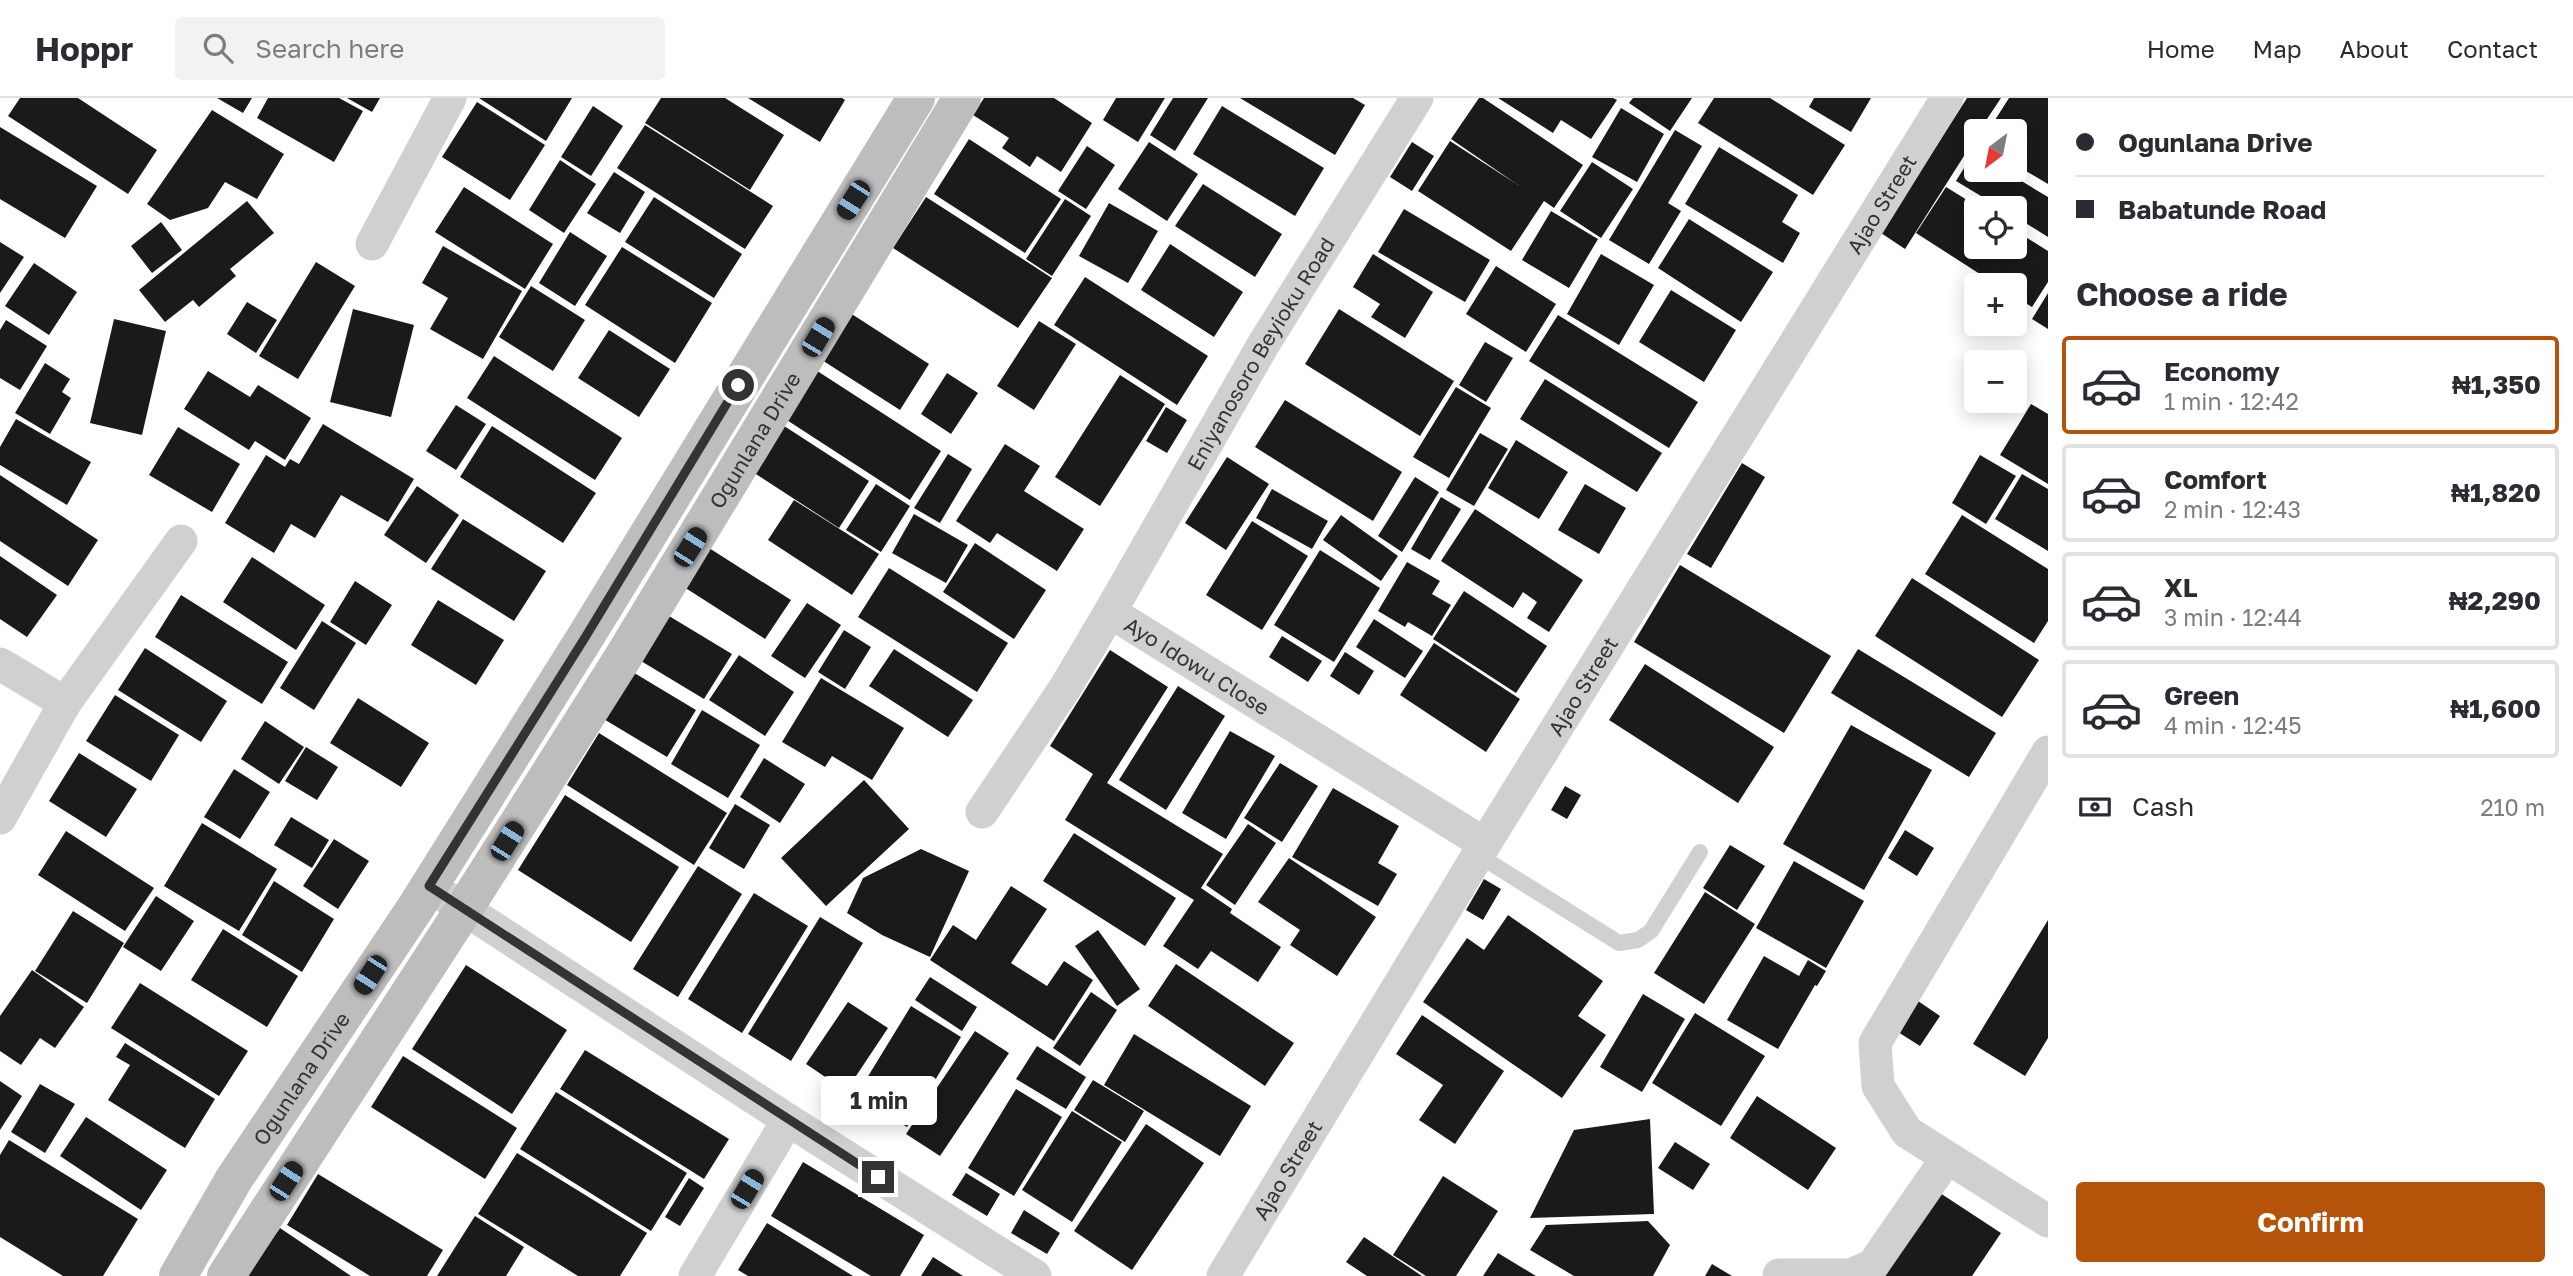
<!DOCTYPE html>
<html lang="en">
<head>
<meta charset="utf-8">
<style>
  body { margin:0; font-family:"Golos Text",sans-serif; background:#f2f2f3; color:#2b2b33; height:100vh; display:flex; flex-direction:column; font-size:26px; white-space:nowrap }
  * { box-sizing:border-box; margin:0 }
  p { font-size:23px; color:#7c7c81 }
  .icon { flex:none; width:38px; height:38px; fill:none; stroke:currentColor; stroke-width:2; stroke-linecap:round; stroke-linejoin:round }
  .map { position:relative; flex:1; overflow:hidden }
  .side { display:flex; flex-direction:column; background:#fff; width:525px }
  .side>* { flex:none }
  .hud { display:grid; align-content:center; height:154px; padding:0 28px; background:#fff }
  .needle { width:46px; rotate:212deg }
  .tools { position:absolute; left:1964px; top:21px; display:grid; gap:14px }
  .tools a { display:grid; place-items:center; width:63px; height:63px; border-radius:7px; background:#fff; box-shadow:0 4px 18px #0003; font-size:35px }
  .end { position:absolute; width:32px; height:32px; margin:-16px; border:9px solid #333; background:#fff; box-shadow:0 0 0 4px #fff }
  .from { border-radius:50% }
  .bubble { position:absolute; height:49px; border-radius:7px; background:#fff; box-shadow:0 4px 18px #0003; font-size:23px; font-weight:700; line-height:49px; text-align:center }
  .car { position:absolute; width:21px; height:42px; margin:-21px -10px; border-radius:9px; box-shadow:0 0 5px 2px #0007; background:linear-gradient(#222 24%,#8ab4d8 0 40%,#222 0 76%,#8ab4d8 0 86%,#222 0) }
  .hud b { display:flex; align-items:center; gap:24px; height:66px; font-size:26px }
  .hud b+b { border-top:2px solid #e1e1e2 }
  .hud i { width:18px; height:18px; background:#2b2b33 }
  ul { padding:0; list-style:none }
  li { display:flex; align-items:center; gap:21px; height:98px; margin:0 14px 10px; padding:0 14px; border:4px solid #e1e1e2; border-radius:7px }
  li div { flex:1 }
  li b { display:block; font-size:26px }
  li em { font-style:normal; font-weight:700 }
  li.active { border-color:#b45309 }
  li>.icon { width:63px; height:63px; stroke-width:1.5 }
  h2 { padding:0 28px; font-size:32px; line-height:84px }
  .pay { display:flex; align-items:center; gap:18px; height:77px; padding:0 28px; font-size:26px }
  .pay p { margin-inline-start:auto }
  .action { display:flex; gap:14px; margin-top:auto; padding:14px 28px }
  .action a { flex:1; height:80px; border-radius:7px; background:#b45309; color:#fff; font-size:28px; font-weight:700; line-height:80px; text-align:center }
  header { display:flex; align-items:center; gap:42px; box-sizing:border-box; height:98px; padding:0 35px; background:#fff; border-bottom:2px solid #e1e1e2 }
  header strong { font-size:33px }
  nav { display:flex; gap:38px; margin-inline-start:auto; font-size:24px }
  .search { width:490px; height:63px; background:#f2f2f3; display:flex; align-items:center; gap:18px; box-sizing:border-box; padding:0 24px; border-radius:7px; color:#7c7c81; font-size:26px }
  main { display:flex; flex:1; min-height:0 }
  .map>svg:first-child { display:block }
  .building { fill:#1a1a1a }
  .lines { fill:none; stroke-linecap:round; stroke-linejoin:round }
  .service { stroke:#d0d0d0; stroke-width:16 }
  .minor { stroke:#d0d0d0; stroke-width:33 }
  .secondary { stroke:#bdbdbd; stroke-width:38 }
  .route { stroke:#333; stroke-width:9 }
  .labels { text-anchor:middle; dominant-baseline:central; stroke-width:7; stroke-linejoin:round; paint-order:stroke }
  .street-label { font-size:21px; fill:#333; stroke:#fff }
</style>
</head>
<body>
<header>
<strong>Hoppr</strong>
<div class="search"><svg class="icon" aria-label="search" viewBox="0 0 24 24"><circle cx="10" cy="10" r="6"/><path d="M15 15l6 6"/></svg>Search here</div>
<nav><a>Home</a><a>Map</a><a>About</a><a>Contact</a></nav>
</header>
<main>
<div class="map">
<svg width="2048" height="1178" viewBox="0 0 2048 1178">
  <rect width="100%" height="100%" fill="#fff"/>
  <path class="building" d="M20,0H78L157,52L128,96L8,18Z
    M217,0H252L243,15Z
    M268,0H339L363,13L334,64L257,20Z
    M347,0H380L372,14Z
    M479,0H572L546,43Z
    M661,0H725L784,37L750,92L645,25Z
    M748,0H842L845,2L820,44Z
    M984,0H1054L1092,25L1061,74L1037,58L1030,69L1002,50L1009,40L973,17Z
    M1116,0H1165L1138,44L1103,22Z
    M1173,0H1208L1175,53L1150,37Z
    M1240,0H1353L1365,7L1335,57Z
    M1479,0H1483L1583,67L1554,110L1544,103L1511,153L1418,93L1450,43L1518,87L1451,41Z
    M1498,0H1613L1617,2L1591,41L1561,22L1553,35Z
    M1633,0H1692L1670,33L1629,5Z
    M1714,0H1770L1845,47L1813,97L1698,25Z
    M1814,0H1871L1851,34L1809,9Z
    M1967,0H2001L1979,33H1976V39L1905,151L1881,135Z
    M2009,0H2048V86L2014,66V33H1988Z
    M477,4L545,47L510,102L442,59Z
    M593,8L623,28L591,78L561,59Z
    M1222,8L1324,70L1295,118L1193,56Z
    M1621,10L1664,36L1637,84L1592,59Z
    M212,12L284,56L257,101L225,84L208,110L170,122L147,106Z
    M645,27L773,108L745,151L617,70Z
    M0,29L97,88L65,140L0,101Z
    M1675,32L1702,48L1668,105L1681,113L1649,166L1609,142Z
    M969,41L1061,101L1025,155L934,96Z
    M1149,44L1198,76L1167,123L1118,91Z
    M1412,44L1434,58L1412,93L1390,79Z
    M1087,48L1115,67L1086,111L1058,93Z
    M1719,49L1798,97L1782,124L1800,135L1783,165L1685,106Z
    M1974,54L1976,72H2003L2048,99V139L2014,118V110H2001L1956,83Z
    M560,62L596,86L564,135L529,112Z
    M1592,64L1633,91L1601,140L1560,113Z
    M614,74L645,94L620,135L587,115Z
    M1203,86L1282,136L1255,179L1175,128Z
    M464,89L553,146L525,191L435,134Z
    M1946,89L1980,110H1976V149H2014V132L2048,153V184L2032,209L2014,198V187H1997L1916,135Z
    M654,99L742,156L714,200L625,144Z
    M926,99L1052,180L1018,230L893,150Z
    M1065,101L1091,118L1052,178L1026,161Z
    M247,103L274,135L230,171L236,178L199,209L193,202L165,224L139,192Z
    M1109,105L1158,133L1128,185L1079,158Z
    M1404,111L1490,162L1465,204L1378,154Z
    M1551,113L1598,141L1569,190L1522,162Z
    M1689,121L1773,174L1741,224L1658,170Z
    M161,124L182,152L152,175L131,148Z
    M570,134L607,158L575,208L539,185Z
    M0,144L24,159L0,195Z
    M1170,146L1243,194L1214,239L1141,192Z
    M443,148L522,193L483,261L430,231L448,200L422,185Z
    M622,149L712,205L675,265L585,207Z
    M1373,156L1433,194L1405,240L1371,219L1380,206L1353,189Z
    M1601,156L1654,187L1619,247L1567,216Z
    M316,164L355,188L298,281L259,258Z
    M34,165L77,194L49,237L5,208Z
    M1496,168L1556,206L1526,254L1466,216Z
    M1085,179L1208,258L1177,307L1054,227Z
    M531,188L585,222L553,273L499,239Z
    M1671,192L1736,232L1704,284L1639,244Z
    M2048,195V231L2032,221Z
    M247,204L277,222L256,255L227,236Z
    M353,211L414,227L391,319L330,304Z
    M844,211L929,266L900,312L814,257Z
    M1339,211L1454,283L1420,338L1305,266Z
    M1558,217L1698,304L1669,350L1529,263Z
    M114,221L166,233L142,337L90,325Z
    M6,222L47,248L20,292L0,280V232Z
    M1039,223L1076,246L1034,312L997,288Z
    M609,232L670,271L639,319L578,280Z
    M1485,244L1513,260L1486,304L1459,287Z
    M494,258L622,340L595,382L467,300Z
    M45,265L70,281L62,294L71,300L50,336L15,315Z
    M808,267L941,353L910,402L776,315Z
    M208,273L250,299L258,287L311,320L285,362L255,343L249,352L184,311Z
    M947,275L978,295L951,336L921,316Z
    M1120,277L1165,306L1100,408L1055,379Z
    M1545,281L1662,355L1637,394L1520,321Z
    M1456,289L1491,310L1449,380L1413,359Z
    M1285,302L1402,374L1373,423L1255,349Z
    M2031,306L2048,316V386L2000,357Z
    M456,307L486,326L456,372L426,353Z
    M1166,309L1187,322L1167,355L1146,343Z
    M16,321L91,364L67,407L0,367V349Z
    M778,324L869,383L839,430L748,371Z
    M323,326L414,381L388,424L341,397L315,440L291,426L274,455L225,425L266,357L285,369L290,361L299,366Z
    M492,328L596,395L563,445L460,379Z
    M178,329L240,366L212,414L149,377Z
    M1480,335L1508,351L1474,408L1446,392Z
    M1516,342L1568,374L1539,421L1488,390Z
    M1005,346L1040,368L1024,393L1084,431L1057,473L997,435L990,445L956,423Z
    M948,356L972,371L940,425L914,410Z
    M1980,357L2016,378L1986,426L1952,405Z
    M1227,359L1269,386L1226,452L1185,425Z
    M1742,365L1765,379L1711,470L1687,456Z
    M2022,376L2048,391V453L1995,421Z
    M0,377L98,442L68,488L0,443Z
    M1415,379L1439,394L1402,454L1378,438Z
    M876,386L910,408L881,454L846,432Z
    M1585,386L1626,410L1599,456L1558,432Z
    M417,388L459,417L426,465L384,437Z
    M1272,391L1328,423L1312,451L1256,420Z
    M1441,399L1461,411L1430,462L1411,451Z
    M794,402L879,456L852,497L768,442Z
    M1475,411L1583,482L1549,534L1527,520L1537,504L1523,494L1513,510L1441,463Z
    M914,416L968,447L946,485L892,455Z
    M1341,417L1398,458L1381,483L1323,442Z
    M1962,417L2048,471V523L2034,545L1925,476Z
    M463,421L546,473L514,523L431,471Z
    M1252,423L1308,458L1262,532L1206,497Z
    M975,445L1046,492L1014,541L943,494Z
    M709,450L791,502L765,541L684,489Z
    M1320,452L1380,490L1334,564L1274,527Z
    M0,458L57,497L27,539L0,521Z
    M252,459L325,507L296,552L223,504Z
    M1407,464L1440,483L1432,496L1451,507L1432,538L1408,524L1405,529L1378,513Z
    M1680,467L1831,558L1784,635L1634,544Z
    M889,470L1008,545L977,594L858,519Z
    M1912,480L2039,562L2002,619L1875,538Z
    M355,483L392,507L366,547L330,524Z
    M1464,493L1547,548L1516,595L1433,541Z
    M181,497L288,564L262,606L155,539Z
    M438,502L504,542L476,587L411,547Z
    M807,505L841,527L805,580L771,558Z
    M664,515L732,556L704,601L636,560Z
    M1374,521L1423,553L1405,580L1356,549Z
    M322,523L356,545L314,612L280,590Z
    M844,532L871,549L845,591L818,574Z
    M1282,538L1322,563L1308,584L1269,559Z
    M1434,545L1520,601L1486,654L1400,597Z
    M145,550L227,603L201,644L118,592Z
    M894,551L973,602L948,639L869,588Z
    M1858,551L1996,635L1969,679L1831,595Z
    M1110,552L1168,589L1107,685L1223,756L1201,790L1232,811L1230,815L1281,849L1258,884L1211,853L1198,871L1163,848L1194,802L1065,722L1093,676L1050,648Z
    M1345,554L1374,573L1359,597L1330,578Z
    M739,557L794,594L765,638L709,602Z
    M1645,566L1774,649L1738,705L1609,622Z
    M631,573L696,612L667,659L602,620Z
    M821,580L904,630L872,682L832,658L825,669L782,644Z
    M1178,588L1225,618L1166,712L1119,682Z
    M115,597L179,637L151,683L86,643Z
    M358,600L429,645L401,689L330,645Z
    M702,612L760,647L728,700L671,666Z
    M265,623L304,649L279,686L241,661Z
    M1851,627L1932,672L1864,792L1783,746Z
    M1230,633L1275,658L1226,741L1182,715Z
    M599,635L727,715L694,767L567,687Z
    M306,649L338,669L317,702L285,683Z
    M79,655L137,691L106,739L49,703Z
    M764,660L805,686L780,725L740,699Z
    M1280,665L1318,688L1282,744L1244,720Z
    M234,671L270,694L240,741L204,719Z
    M864,682L909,731L826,808L781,760Z
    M1565,688L1581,697L1567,721L1551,712Z
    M1333,690L1399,728L1378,765L1397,776L1378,808L1292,759Z
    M565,697L679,769L631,844L518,772Z
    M735,706L770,727L744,771L709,750Z
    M291,719L329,742L312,770L274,747Z
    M202,725L277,771L239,833L164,788Z
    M1248,726L1276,745L1235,807L1206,787Z
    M1905,732L1934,750L1917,778L1888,760Z
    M66,733L154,790L125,833L38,777Z
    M1074,735L1176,800L1145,848L1043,783Z
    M334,741L369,763L338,811L303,788Z
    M1730,747L1765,768L1737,812L1703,790Z
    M921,751L969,773L930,859L882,837L847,815L863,780Z
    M1289,760L1376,819L1337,878L1290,847L1300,832L1258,804Z
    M1794,763L1864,803L1826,870L1756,830Z
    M698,768L742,796L678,899L633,871Z
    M1484,781L1501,791L1483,822L1466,812Z
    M274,783L334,821L302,874L242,837Z
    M1011,788L1047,811L1011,865L1047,888L1064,863L1093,882L1054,943L930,862L953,827L976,842Z
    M1705,794L1755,826L1704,906L1654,875Z
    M754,795L808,828L742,935L688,901Z
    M156,798L194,823L161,873L123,849Z
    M73,813L124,845L87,905L35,873Z
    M1508,817L1603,883L1578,918L1606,937L1562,1000L1423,904L1467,840L1484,852Z
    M820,819L863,845L791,963L748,936Z
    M2048,822V940L2025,978L1973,946Z
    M223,831L298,878L267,929L191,882Z
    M1098,832L1140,891L1117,908L1075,848Z
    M1764,858L1799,878L1808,862L1826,873L1817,888L1815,887L1778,951L1727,922Z
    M1176,866L1294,945L1265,988L1148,908Z
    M466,867L567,932L512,1016L412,951Z
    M32,872L84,909L55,950L40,940L21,967L0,953V918Z
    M930,879L977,909L962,933L915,902Z
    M140,885L248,953L219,998L111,930Z
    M1091,894L1117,912L1080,968L1053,950Z
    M1643,896L1685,921L1642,994L1600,969Z
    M1918,903L1940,918L1920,948L1898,934Z
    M848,904L888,930L846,993L806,966Z
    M911,908L961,939L907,1029L856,998Z
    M1695,915L1765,958L1721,1028L1652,985Z
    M1422,917L1504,973L1455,1046L1419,1022L1443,987L1396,956Z
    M975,933L1009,955L940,1058L906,1036Z
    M1134,936L1251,1008L1220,1058L1104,987Z
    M125,945L215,1001L185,1050L108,1002L130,967L116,959Z
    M1037,948L1086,979L1066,1011L1016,981Z
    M585,952L729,1041L704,1081L560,991Z
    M403,958L517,1030L485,1081L371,1009Z
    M1093,982L1144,1013L1125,1044L1074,1012Z
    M0,983L22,998L0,1032Z
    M40,986L75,1006L45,1055L11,1034Z
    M1016,991L1062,1019L1014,1098L968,1070Z
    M556,994L687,1075L651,1133L520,1051Z
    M1757,998L1836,1050L1808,1092L1730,1040Z
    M1072,1013L1122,1044L1072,1124L1022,1092Z
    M86,1019L167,1072L141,1112L60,1058Z
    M1650,1021L1654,1116L1530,1120L1574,1032Z
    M1146,1026L1204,1065L1132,1172L1074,1133Z
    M9,1042L138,1121L103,1178H63L0,1139V1057Z
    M1675,1044L1710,1066L1693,1092L1658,1070Z
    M517,1055L647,1135L620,1178H578L478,1116Z
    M803,1064L924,1137L900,1178H871L771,1118Z
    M966,1075L1000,1096L987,1118L952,1097Z
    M318,1076L443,1152L427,1178H370L287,1127Z
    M1443,1078L1498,1113L1456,1178H1426L1393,1157Z
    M689,1080L704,1090L680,1128L665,1119Z
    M1940,1095L2001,1135L1972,1178H1885Z
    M1024,1112L1060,1135L1047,1156L1011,1135Z
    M475,1118L524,1149L506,1178H437Z
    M1648,1123L1670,1147L1653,1178H1574L1530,1152L1546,1127Z
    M767,1125L853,1178H748L738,1172Z
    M280,1130L351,1178H247Z
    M1364,1139L1422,1178H1367L1346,1164Z
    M1498,1155L1536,1178H1483Z
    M933,1159L963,1178H921Z
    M1712,1166L1732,1178H1705Z"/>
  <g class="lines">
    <path class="service" d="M1478,757L1619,845L1638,842L1651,833L1700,754"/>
    <g class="minor">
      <path d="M372,146L450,0"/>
      <path id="s1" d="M1110,514L1263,247L1417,0"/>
      <path d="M0,566L65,605"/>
      <path d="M2048,654L1875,945L1878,988L1907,1034L2048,1123"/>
      <path id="s2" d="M982,714L1065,590L1110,514L1485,746"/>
      <path d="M0,720L65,605L181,443"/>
      <path d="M429,788L788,1022L1035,1178"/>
      <path d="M1779,1177H1851L1873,1167L1947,1060"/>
      <path d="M695,1178L788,1022"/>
      <path id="s3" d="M1223,1178L1478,757L1947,0"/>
    </g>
    <g class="secondary">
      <path id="s4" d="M178,1178L234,1081L416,809L586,538L916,0"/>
      <path id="s5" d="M226,1178L464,811L622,561L962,0"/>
    </g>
  </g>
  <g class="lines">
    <path class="route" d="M738,287L586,538L429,788L878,1079"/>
  </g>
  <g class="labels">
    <g class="street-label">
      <text stroke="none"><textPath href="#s3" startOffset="1258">Ajao Street</textPath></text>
      <text stroke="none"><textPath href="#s1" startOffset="299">Eniyanosoro Beyioku Road</textPath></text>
      <text stroke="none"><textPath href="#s5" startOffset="989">Ogunlana Drive</textPath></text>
      <text stroke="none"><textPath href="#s2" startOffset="340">Ayo Idowu Close</textPath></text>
      <text stroke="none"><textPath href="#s3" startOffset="691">Ajao Street</textPath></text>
      <text stroke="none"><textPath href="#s4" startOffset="233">Ogunlana Drive</textPath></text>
      <text stroke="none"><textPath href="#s3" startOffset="124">Ajao Street</textPath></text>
    </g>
  </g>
</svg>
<div class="tools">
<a><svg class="needle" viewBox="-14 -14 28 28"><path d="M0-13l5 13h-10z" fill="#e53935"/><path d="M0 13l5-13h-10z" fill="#7c7c81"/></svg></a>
<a><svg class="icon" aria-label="locate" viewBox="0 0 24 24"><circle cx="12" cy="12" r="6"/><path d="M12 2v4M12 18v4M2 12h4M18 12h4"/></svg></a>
<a>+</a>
<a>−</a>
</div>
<i class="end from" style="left:738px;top:287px"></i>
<i class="end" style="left:878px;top:1079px"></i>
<div class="bubble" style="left:821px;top:978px;width:116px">1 min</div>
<i class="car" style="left:853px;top:102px;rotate:212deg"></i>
<i class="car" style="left:818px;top:239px;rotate:31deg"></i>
<i class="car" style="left:690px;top:449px;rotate:32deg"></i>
<i class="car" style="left:507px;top:743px;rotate:32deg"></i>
<i class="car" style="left:370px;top:877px;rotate:213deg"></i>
<i class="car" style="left:286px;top:1083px;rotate:33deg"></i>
<i class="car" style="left:747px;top:1091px;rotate:31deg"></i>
</div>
<section class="side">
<div class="hud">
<b><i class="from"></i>Ogunlana Drive</b>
<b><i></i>Babatunde Road</b>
</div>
<h2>Choose a ride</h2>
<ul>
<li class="active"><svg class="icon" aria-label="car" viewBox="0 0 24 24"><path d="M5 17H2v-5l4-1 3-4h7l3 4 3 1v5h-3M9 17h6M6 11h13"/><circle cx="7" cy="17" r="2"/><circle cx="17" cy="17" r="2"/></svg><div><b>Economy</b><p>1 min · 12:42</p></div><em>₦1,350</em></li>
<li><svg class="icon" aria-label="car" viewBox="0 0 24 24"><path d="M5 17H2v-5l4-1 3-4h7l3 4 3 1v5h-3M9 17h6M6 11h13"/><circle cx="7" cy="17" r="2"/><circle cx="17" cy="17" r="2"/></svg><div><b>Comfort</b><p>2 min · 12:43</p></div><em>₦1,820</em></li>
<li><svg class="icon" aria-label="car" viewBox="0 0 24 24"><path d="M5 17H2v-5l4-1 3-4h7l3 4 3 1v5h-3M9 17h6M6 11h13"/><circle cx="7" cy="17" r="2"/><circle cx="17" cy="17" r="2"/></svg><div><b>XL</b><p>3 min · 12:44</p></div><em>₦2,290</em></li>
<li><svg class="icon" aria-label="car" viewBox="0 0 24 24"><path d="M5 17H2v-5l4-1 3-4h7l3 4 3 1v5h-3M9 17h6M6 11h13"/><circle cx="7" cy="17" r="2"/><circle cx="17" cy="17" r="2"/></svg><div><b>Green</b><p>4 min · 12:45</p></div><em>₦1,600</em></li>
</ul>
<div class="pay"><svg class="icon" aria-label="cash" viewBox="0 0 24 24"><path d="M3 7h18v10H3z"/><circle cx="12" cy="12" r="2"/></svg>Cash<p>210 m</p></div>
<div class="action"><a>Confirm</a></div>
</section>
</main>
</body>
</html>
